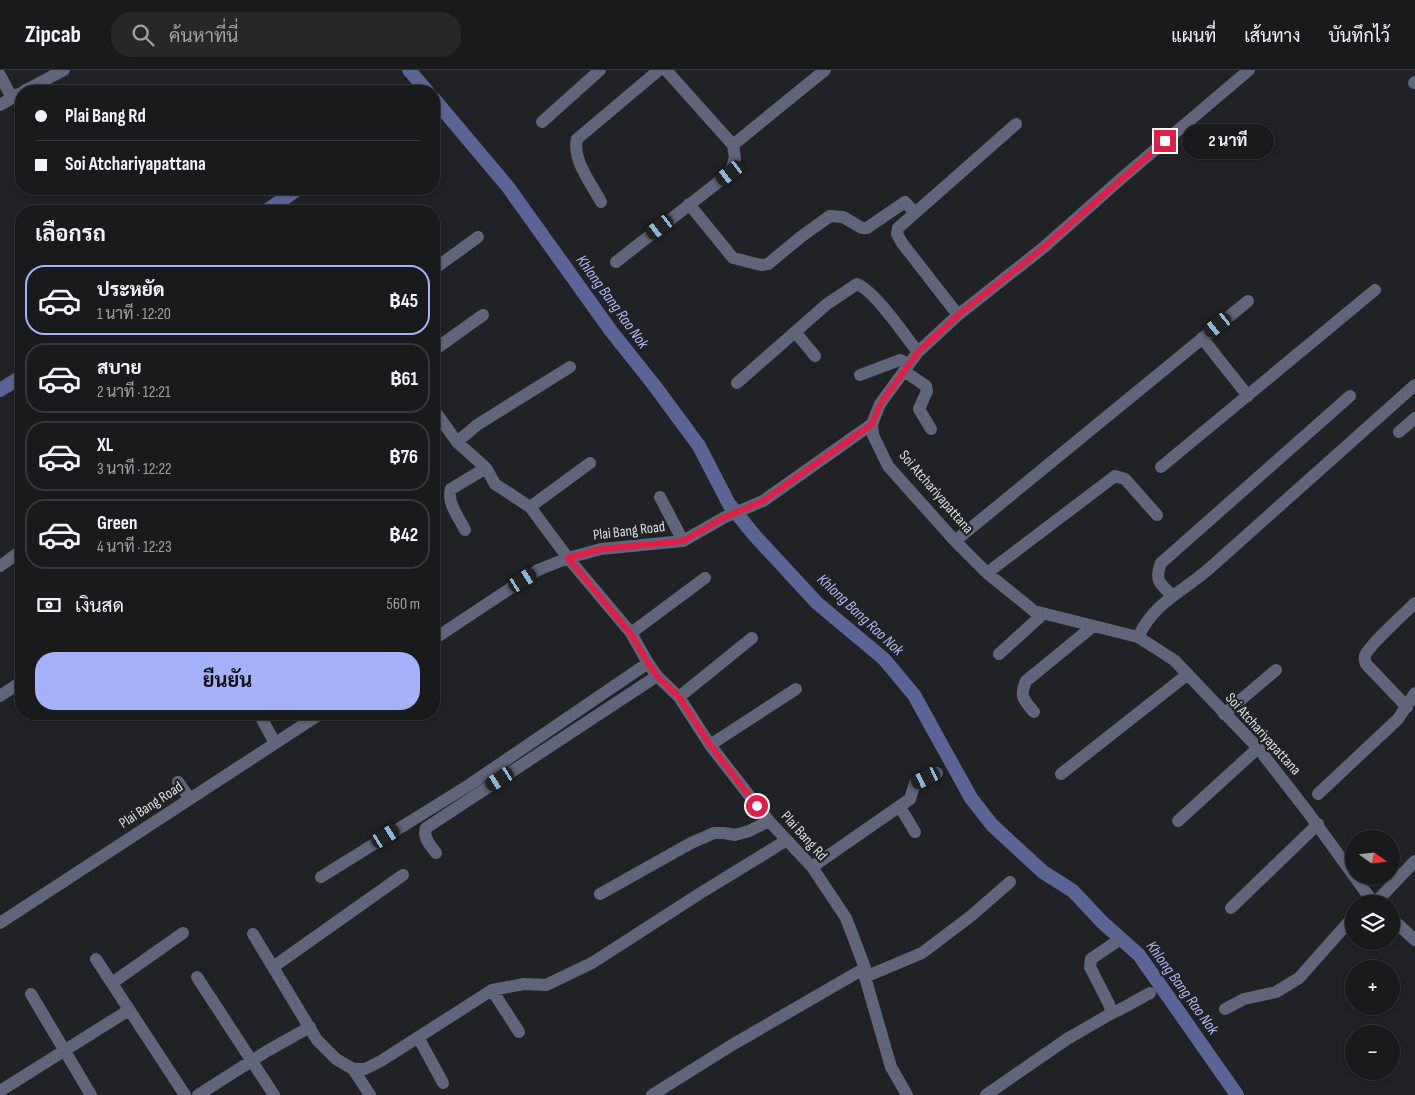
<!DOCTYPE html>
<html lang="th">
<head>
<meta charset="utf-8">
<style>
  body { margin:0; font-family:"Sofia Sans Condensed",Sarabun,sans-serif; background:#262729; color:#f1f3f6; height:100vh; display:flex; flex-direction:column; font-size:19px; white-space:nowrap }
  * { box-sizing:border-box; margin:0 }
  p { font-size:16px; color:#9fa1a3 }
  .icon { flex:none; width:28px; height:28px; fill:none; stroke:currentColor; stroke-width:2; stroke-linecap:round; stroke-linejoin:round }
  .map { position:relative; flex:1; overflow:hidden }
  .details { position:absolute; left:15px; top:135px; width:425px; height:515px; display:flex; flex-direction:column; background:#191a1c; border-radius:20px; box-shadow:0 1px 4px #0004,0 0 0 1px #37383b }
  .details>* { flex:none }
  .hud { position:absolute; left:15px; top:15px; width:425px; height:110px; border-radius:20px; box-shadow:0 1px 4px #0004,0 0 0 1px #37383b; display:grid; align-content:center; height:110px; padding:0 20px; background:#191a1c }
  .needle { width:32px; rotate:105deg }
  .buttons { position:absolute; left:1345px; top:760px; display:grid; gap:10px }
  .buttons a { display:grid; place-items:center; width:55px; height:55px; border-radius:50%; background:#191a1c; box-shadow:0 1px 4px #0004,0 0 0 1px #37383b; font-size:25px }
  .end { position:absolute; width:22px; height:22px; margin:-11px; border:6px solid #e11d48; background:#fff; box-shadow:0 0 0 2px #fff }
  .from { border-radius:50% }
  .bubble { position:absolute; height:35px; border-radius:18px; background:#191a1c; box-shadow:0 1px 4px #0004,0 0 0 1px #37383b; font-size:16px; font-weight:700; line-height:35px; text-align:center }
  .car { position:absolute; width:15px; height:30px; margin:-15px -8px; border-radius:6px; box-shadow:0 0 4px 1px #0007; background:linear-gradient(#222 24%,#8ab4d8 0 40%,#222 0 76%,#8ab4d8 0 86%,#222 0) }
  .hud b { display:flex; align-items:center; gap:18px; height:48px; font-size:19px }
  .hud b+b { border-top:1px solid #37383b }
  .hud i { width:12px; height:12px; background:#f1f3f6 }
  ul { padding:0; list-style:none }
  li { display:flex; align-items:center; gap:15px; height:70px; margin:0 10px 8px; padding:0 10px; border:2px solid #37383b; border-radius:20px }
  li div { flex:1 }
  li b { display:block; font-size:19px }
  li em { font-style:normal; font-weight:700 }
  li.current { border-color:#a6b1fc }
  li>.icon { width:45px; height:45px; stroke-width:1.5 }
  h2 { padding:0 20px; font-size:22px; line-height:60px }
  .pay { display:flex; align-items:center; gap:12px; height:55px; padding:0 20px; font-size:19px }
  .pay p { margin-inline-start:auto }
  .action { display:flex; gap:10px; margin-top:auto; padding:10px 20px }
  .action a { flex:1; height:58px; border-radius:20px; background:#a6b1fc; color:#111; font-size:20px; font-weight:700; line-height:58px; text-align:center }
  header { display:flex; align-items:center; gap:30px; box-sizing:border-box; height:70px; padding:0 25px; background:#191a1c; border-bottom:1px solid #37383b }
  header strong { font-size:24px }
  nav { display:flex; gap:28px; margin-inline-start:auto; font-size:18px }
  .search { width:350px; height:45px; background:#262729; display:flex; align-items:center; gap:12px; box-sizing:border-box; padding:0 18px; border-radius:20px; color:#9fa1a3; font-size:19px }
  .map>svg:first-child { display:block }
  .lines { fill:none; stroke-linecap:round; stroke-linejoin:round }
  .canal { stroke:#5c6495; stroke-width:14 }
  .minor { stroke:#61657b; stroke-width:12 }
  .route { stroke:#e11d48; stroke-width:6 }
  .labels { text-anchor:middle; dominant-baseline:central; stroke-width:4.5; stroke-linejoin:round; paint-order:stroke }
  .street-label { font-size:15px; fill:#dfdfe2; stroke:#212225 }
  .water-label { font-size:16px; font-style:italic; fill:#afb9f6; stroke:#212225 }
</style>
</head>
<body>
<header>
<strong>Zipcab</strong>
<div class="search"><svg class="icon" aria-label="search" viewBox="0 0 24 24"><circle cx="10" cy="10" r="6"/><path d="M15 15l6 6"/></svg>ค้นหาที่นี่</div>
<nav><a>แผนที่</a><a>เส้นทาง</a><a>บันทึกไว้</a></nav>
</header>
<div class="map">
<svg width="1415" height="1025" viewBox="0 0 1415 1025">
  <rect width="100%" height="100%" fill="#212225"/>
  <g class="lines">
    <path class="canal" d="M409,0L427,21
      M434,29L508,117L611,261L654,315L699,376L729,434L755,466L817,533L884,589L914,625L971,728L992,755L1043,802L1073,821L1102,852L1139,885L1237,1025
      M266,141L298,119
      M0,320L21,307"/>
    <path class="minor" d="M1249,0L1123,107L1043,178L958,245L918,282L880,334L872,354L873,365L888,396L955,471L987,503L1034,541L1138,567L1174,590L1258,678L1307,741L1354,806
      M0,5L12,28
      M1414,13L1415,12
      M24,21L64,0
      M0,35L19,24
      M542,52L600,0
      M733,75L825,0
      M601,132C591,113 572,90 577,69L659,0
      M689,134L733,188L761,195L768,194L802,166L830,146L843,147L862,158H867L905,132L915,143
      M616,192L730,103L735,88L733,75L666,0
      M434,199L478,167
      M958,245L902,173L897,164L898,158L1016,54
      M796,263L815,286
      M1202,268L1248,326
      M434,280L483,245
      M904,301L926,316L927,321L919,339L931,359
      M860,305L900,290L909,294
      M737,313L827,234L857,214C875,221 905,266 918,282
      M434,340L457,372L486,398L495,414L530,437L568,488L631,563L648,593L657,606L679,627L710,675L769,751L812,797L846,848L865,898V907L891,997L907,1025
      M1399,362L1415,348
      M457,372L477,355L570,297
      M1161,397L1375,220
      M660,427L683,471
      M530,437L590,393
      M465,460C460,449 446,432 451,419L486,398
      M955,471L1248,231
      M0,496L21,481
      M987,503L1115,406L1125,409L1157,445
      M1173,526C1160,514 1154,511 1161,493L1350,326
      M631,563L705,508
      M1138,567C1156,530 1182,523 1211,497C1279,437 1347,376 1415,315
      M434,569L538,500L568,488L601,479L683,471L725,447L763,431L872,354
      M999,584L1043,544
      M0,626L21,612
      M679,627L752,568
      M1407,637L1366,594C1365,590 1364,590 1365,586C1368,576 1405,543 1415,533
      M1034,642C1024,630 1019,627 1026,611L1092,557
      M259,644L275,673
      M1224,644L1276,600
      M710,675L796,619
      M1061,704L1188,604
      M178,712L190,729
      M1318,724L1398,649L1415,623
      M900,737L915,762
      M1178,751L1258,678
      M436,783C431,776 422,767 426,758L657,606
      M812,797L910,729L915,713L937,703
      M1354,806L1370,828L1376,834
      M321,807L469,715L648,593
      M600,824L691,773L714,763H724L735,765L749,761L769,751
      M1375,833L1415,791
      M1231,838L1318,754
      M1391,848L1415,870
      M0,853L320,644
      M253,864L317,970L336,989L353,999H365L381,991L492,920L524,914L546,915L592,893L699,824L787,770
      M96,889L185,1025
      M273,897L403,805
      M197,907L274,1025
      M865,907L922,883L971,846L1010,812
      M112,913L183,863
      M492,920L519,962
      M31,924L91,1025
      M1225,939L1244,929L1276,922L1299,908L1354,846
      M1112,943L1121,939L1150,923
      M418,967L443,1013
      M353,999L370,1025
      M0,1021L129,940
      M198,1025L267,981L310,957
      M652,1025L732,975L865,898
      M986,1025L1067,969L1112,943L1108,932L1090,897L1091,889L1116,872"/>
  </g>
  <g class="lines">
    <path class="route" d="M757,736L710,675L679,627L657,606L648,593L630,563L568,488L601,479L683,471L725,447L763,431L872,354L880,334L918,282L958,245L1043,178L1165,71"/>
  </g>
  <g class="labels">
    <g class="street-label">
      <text transform="translate(936 422) rotate(49)">Soi Atchariyapattana</text>
      <text transform="translate(629 461) rotate(-7)">Plai Bang Road</text>
      <text transform="translate(1263 664) rotate(48)">Soi Atchariyapattana</text>
      <text transform="translate(151 735) rotate(-33)">Plai Bang Road</text>
      <text transform="translate(804 766) rotate(48)">Plai Bang Rd</text>
    </g>
    <g class="water-label">
      <text transform="translate(612 232) rotate(54)">Khlong Bang Rao Nok</text>
      <text transform="translate(860 545) rotate(43)">Khlong Bang Rao Nok</text>
      <text transform="translate(1182 918) rotate(54)">Khlong Bang Rao Nok</text>
    </g>
  </g>
</svg>
<div class="buttons">
<a><svg class="needle" viewBox="-14 -14 28 28"><path d="M0-13l5 13h-10z" fill="#e53935"/><path d="M0 13l5-13h-10z" fill="#9fa1a3"/></svg></a>
<a><svg class="icon" aria-label="layers" viewBox="0 0 24 24"><path d="M12 4l9 5-9 5-9-5zM3 14l9 5 9-5"/></svg></a>
<a>+</a>
<a>−</a>
</div>
<i class="end from" style="left:757px;top:736px"></i>
<i class="end" style="left:1165px;top:71px"></i>
<div class="bubble" style="left:1182px;top:54px;width:92px">2 นาที</div>
<i class="car" style="left:730px;top:103px;rotate:232deg"></i>
<i class="car" style="left:660px;top:157px;rotate:232deg"></i>
<i class="car" style="left:1218px;top:255px;rotate:231deg"></i>
<i class="car" style="left:523px;top:510px;rotate:57deg"></i>
<i class="car" style="left:926px;top:708px;rotate:244deg"></i>
<i class="car" style="left:500px;top:709px;rotate:237deg"></i>
<i class="car" style="left:386px;top:766px;rotate:58deg"></i>
<div class="hud">
<b><i class="from"></i>Plai Bang Rd</b>
<b><i></i>Soi Atchariyapattana</b>
</div>
<section class="details">
<h2>เลือกรถ</h2>
<ul>
<li class="current"><svg class="icon" aria-label="car" viewBox="0 0 24 24"><path d="M5 17H2v-5l4-1 3-4h7l3 4 3 1v5h-3M9 17h6M6 11h13"/><circle cx="7" cy="17" r="2"/><circle cx="17" cy="17" r="2"/></svg><div><b>ประหยัด</b><p>1 นาที · 12:20</p></div><em>฿45</em></li>
<li><svg class="icon" aria-label="car" viewBox="0 0 24 24"><path d="M5 17H2v-5l4-1 3-4h7l3 4 3 1v5h-3M9 17h6M6 11h13"/><circle cx="7" cy="17" r="2"/><circle cx="17" cy="17" r="2"/></svg><div><b>สบาย</b><p>2 นาที · 12:21</p></div><em>฿61</em></li>
<li><svg class="icon" aria-label="car" viewBox="0 0 24 24"><path d="M5 17H2v-5l4-1 3-4h7l3 4 3 1v5h-3M9 17h6M6 11h13"/><circle cx="7" cy="17" r="2"/><circle cx="17" cy="17" r="2"/></svg><div><b>XL</b><p>3 นาที · 12:22</p></div><em>฿76</em></li>
<li><svg class="icon" aria-label="car" viewBox="0 0 24 24"><path d="M5 17H2v-5l4-1 3-4h7l3 4 3 1v5h-3M9 17h6M6 11h13"/><circle cx="7" cy="17" r="2"/><circle cx="17" cy="17" r="2"/></svg><div><b>Green</b><p>4 นาที · 12:23</p></div><em>฿42</em></li>
</ul>
<div class="pay"><svg class="icon" aria-label="cash" viewBox="0 0 24 24"><path d="M3 7h18v10H3z"/><circle cx="12" cy="12" r="2"/></svg>เงินสด<p>560 m</p></div>
<div class="action"><a>ยืนยัน</a></div>
</section>
</div>
</body>
</html>
